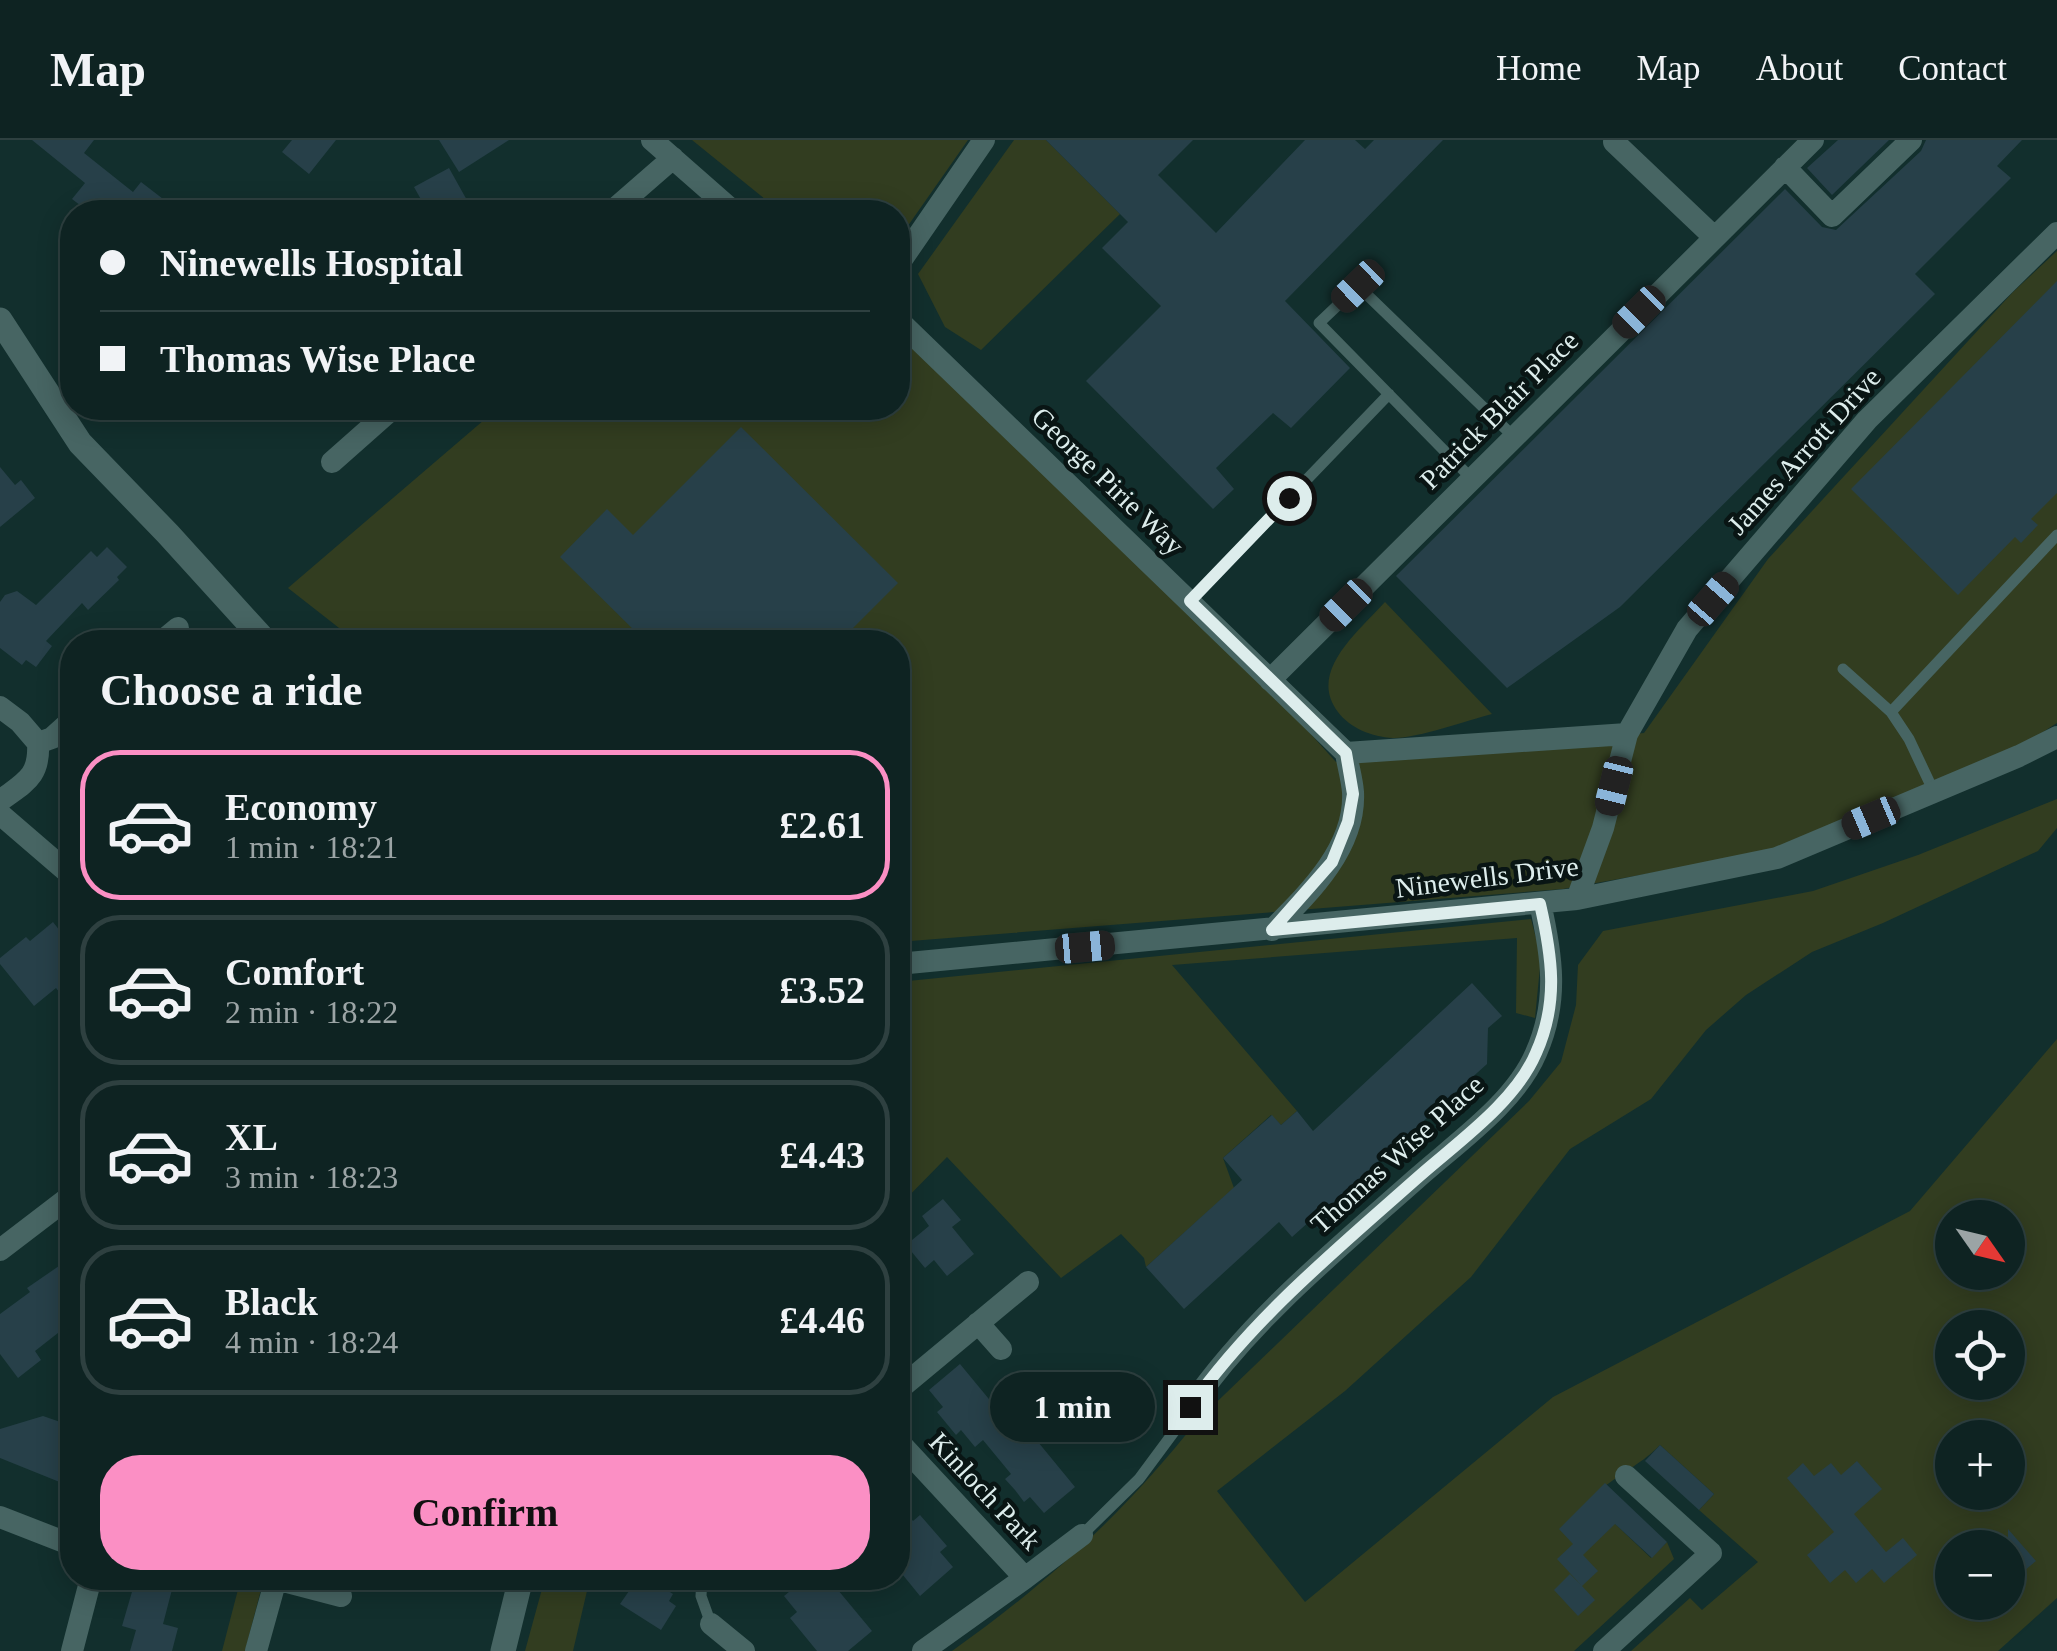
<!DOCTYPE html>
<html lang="en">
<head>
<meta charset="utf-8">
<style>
  body { margin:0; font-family:Georgia,serif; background:#172b2a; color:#f1f3f6; height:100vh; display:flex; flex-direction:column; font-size:38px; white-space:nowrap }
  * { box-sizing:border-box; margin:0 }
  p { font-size:32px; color:#9ba4a5 }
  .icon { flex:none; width:55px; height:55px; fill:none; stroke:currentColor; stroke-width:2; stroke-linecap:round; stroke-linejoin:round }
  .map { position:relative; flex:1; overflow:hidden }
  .details { position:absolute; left:60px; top:490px; width:850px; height:960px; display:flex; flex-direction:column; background:#0e2322; border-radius:40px; box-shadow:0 5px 25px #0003,0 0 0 2px #2e4040 }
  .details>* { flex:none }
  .banner { position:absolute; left:60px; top:60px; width:850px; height:220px; border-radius:40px; box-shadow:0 5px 25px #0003,0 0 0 2px #2e4040; display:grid; align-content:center; height:220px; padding:0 40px; background:#0e2322 }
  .needle { width:65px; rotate:124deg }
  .buttons { position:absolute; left:1935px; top:1060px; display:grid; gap:20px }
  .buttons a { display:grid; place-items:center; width:90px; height:90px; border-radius:50%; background:#0e2322; box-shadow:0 5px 25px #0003,0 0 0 2px #2e4040; font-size:50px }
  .end { position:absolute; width:45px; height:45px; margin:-22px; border:12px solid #ddedec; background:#111; box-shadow:0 0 0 5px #111 }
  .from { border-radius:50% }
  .bubble { position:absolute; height:70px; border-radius:35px; background:#0e2322; box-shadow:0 5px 25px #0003,0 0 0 2px #2e4040; font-size:32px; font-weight:800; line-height:70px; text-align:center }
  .car { position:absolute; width:30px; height:60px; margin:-30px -15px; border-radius:12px; box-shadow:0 0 8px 2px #0007; background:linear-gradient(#222 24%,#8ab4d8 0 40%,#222 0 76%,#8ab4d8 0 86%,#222 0) }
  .banner b { display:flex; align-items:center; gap:35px; height:95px; font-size:38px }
  .banner b+b { border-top:2px solid #2e4040 }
  .banner i { width:25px; height:25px; background:#f1f3f6 }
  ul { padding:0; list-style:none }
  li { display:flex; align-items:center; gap:30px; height:150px; margin:0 20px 15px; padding:0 20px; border:5px solid #2e4040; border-radius:40px }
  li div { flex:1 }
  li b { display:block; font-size:38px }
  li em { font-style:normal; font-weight:800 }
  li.on { border-color:#fb8fc4 }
  li>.icon { width:90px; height:90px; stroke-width:1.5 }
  h2 { padding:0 40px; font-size:45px; line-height:120px }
  .primary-button { display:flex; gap:20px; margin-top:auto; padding:20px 40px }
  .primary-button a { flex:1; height:115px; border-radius:40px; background:#fb8fc4; color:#111; font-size:40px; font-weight:800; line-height:115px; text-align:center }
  header { display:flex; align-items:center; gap:60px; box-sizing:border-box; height:140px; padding:0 50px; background:#0e2322; border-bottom:2px solid #2e4040 }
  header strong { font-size:48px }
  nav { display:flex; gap:55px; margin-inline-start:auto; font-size:35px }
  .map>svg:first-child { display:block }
  .green { fill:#323d20; fill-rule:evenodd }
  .building { fill:#274049 }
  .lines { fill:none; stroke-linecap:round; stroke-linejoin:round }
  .service { stroke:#476563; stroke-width:11 }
  .minor { stroke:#476563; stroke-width:22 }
  .tertiary { stroke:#476563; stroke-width:25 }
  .route { stroke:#ddedec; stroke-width:12 }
  .labels { text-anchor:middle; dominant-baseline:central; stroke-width:9; stroke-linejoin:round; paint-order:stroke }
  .street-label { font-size:28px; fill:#ddedec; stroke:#091514 }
</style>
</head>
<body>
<header>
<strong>Map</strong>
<nav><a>Home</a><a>Map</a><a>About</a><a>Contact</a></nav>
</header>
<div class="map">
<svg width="2057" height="1511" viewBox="0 0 2057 1511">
  <rect width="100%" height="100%" fill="#122f2d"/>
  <path class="green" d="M692,0H968L898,100V72H781Z
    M1014,0H1046L1120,74L981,210L945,187L918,134Z
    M2057,111V583L2015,610L1773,711L1563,749L898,802V502H357L288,448L498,268H898V185L1270,549L1336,622L1644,593L1768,419L2013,152Z
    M1385,462L1492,574C1468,580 1415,599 1393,598C1372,597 1350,588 1338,572C1307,532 1359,491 1385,462Z
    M2057,659V688L2038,711L1883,783L1812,812L1746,855L1706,890L1651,959L1570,1009L1471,1137L1345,1251L1217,1351L1305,1462L1553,1257L1910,1071L2057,899V1458L1998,1511H1631L1690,1458L1702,1470L1758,1422L1699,1370L1714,1354L1660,1305C1639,1327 1611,1337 1590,1360L1651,1418L1667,1402L1674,1419L1574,1511H952C1049,1442 1123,1374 1197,1281L1529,961L1561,922L1576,865L1578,825L1603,791L1813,751L1918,715ZM1952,1078H2008V1132H1952ZM1952,1188H2008V1242H1952ZM1952,1298H2008V1352H1952ZM1952,1408H2008V1462H1952Z
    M1531,779L1541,817L1535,878L1516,873L1517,798L1172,825L1297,971L1281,985L1271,975L1223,1018L1234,1048L1146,1127L1144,1118L1121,1094L1061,1138L947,1017L898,1067V842Z
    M241,1438H264L245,1511H222Z
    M545,1438H590L573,1511H525Z"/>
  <path class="building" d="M32,0H94L84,13L133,52L141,42L180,72H89L72,59L85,43Z
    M292,0H336L309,34L282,12Z
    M439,0H509L459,32Z
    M1046,0H1193L1158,35L1216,93L1305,0H1355L1365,9L1374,0H1443L1285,161L1350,228L1291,288L1273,273L1216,328L1234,349L1213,369L1086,241L1161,166L1102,108L1128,82Z
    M1838,0H1889L1832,55L1807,28Z
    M1926,0H2022L1997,26L2011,38L1915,134L1935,154L1620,467L1507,548L1396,436L1785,49L1822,87L1836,90L1921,11Z
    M449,28L468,62L448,72H428L414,47Z
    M2057,141V353L2031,379L2038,385L2021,403L2015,397L1958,455L1851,349Z
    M741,287L898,443L839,502H646L560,417L607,369L633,395Z
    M0,327L15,345L21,340L35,358L0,387Z
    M107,407L127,427L117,437L119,440L88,470L82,463L46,501L52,506L36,527L26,520L22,525L0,508V462L5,455L17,451L36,465L91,411L97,417Z
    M53,782L72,806V868L56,848L34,866L0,824V818L26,797L30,801Z
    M1472,843L1502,876L1488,888L1487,924L1358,1040L1364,1047L1318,1088L1311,1080L1292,1097L1279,1082L1184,1169L1146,1127L1242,1040L1223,1018L1272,975L1281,985L1297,971L1313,991Z
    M943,1059L961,1080L952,1087L974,1114L947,1136L934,1120L925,1128L906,1105L929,1086L922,1076Z
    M72,1117V1182L35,1211L41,1220L18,1238L0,1214V1174L30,1152L27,1148Z
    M960,1224L1021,1298L1029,1291L1075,1347L1044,1373L1030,1357L1024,1362L1015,1350L1005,1339L1011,1334L983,1300L975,1307L961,1290L956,1295L937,1272L943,1267L929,1250Z
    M43,1276L72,1286V1347L0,1318V1289Z
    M1660,1305L1714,1354L1699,1370L1645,1321Z
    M1857,1321L1882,1349L1854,1374L1886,1412L1903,1398L1917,1415L1884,1443L1872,1429L1856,1443L1845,1430L1830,1443L1807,1415L1834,1392L1787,1338L1803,1323L1814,1336L1831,1323L1841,1335Z
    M1605,1343L1667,1402L1652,1418L1615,1384L1583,1415L1598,1431L1582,1446L1595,1460L1578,1476L1554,1450L1570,1434L1581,1445L1557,1419L1573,1404L1559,1389Z
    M898,1363L913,1381L920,1375L947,1406L940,1412L953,1427L920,1456L898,1429Z
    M2008,1389L2036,1421L2019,1435L2008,1422Z
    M136,1438H175L163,1484L178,1488L172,1511H130L136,1490L122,1486Z
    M638,1438H648L673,1454L669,1461L676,1466L661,1490L620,1464Z
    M806,1438H828L872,1491L848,1511H817L790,1478L797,1472L784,1456Z"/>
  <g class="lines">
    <path class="service" d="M1472,339L1319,183L1358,146L1514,297
      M1190,461L1389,254
      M1843,529L1891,572L1909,599L1934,652
      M1891,572L2057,395
      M1082,1395L1139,1339L1179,1285
      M702,1438L701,1456L711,1484"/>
    <path class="minor" d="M652,0L734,72
      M1614,2L1714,97
      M1785,27L1832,76L1911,0
      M611,72L673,18
      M898,125L984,0
      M898,180L1346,613C1348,626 1352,639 1353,652C1356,708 1308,754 1272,790
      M332,322L393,268
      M161,502L178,488
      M1270,540L1813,0
      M0,567L20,582L38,603
      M38,603L52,598L72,580
      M1346,613L1627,594
      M0,661C25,642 40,637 38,603
      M0,674L72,736
      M1577,759L1603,688L1627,594L1687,489L1867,280L2057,93
      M898,824L1577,759L1777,718L2019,616L2057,597
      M0,1110L72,1055
      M978,1183L1001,1209
      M898,1250L1028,1142
      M1190,1267C1251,1179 1336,1110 1416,1039C1455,1004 1515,963 1536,913C1559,861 1552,816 1540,763
      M898,1301L1025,1438L923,1511
      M0,1377L72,1405
      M1025,1438L1082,1395
      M711,1484L744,1511
      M72,1511L91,1438
      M256,1511L276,1439L341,1456
      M1604,1511L1711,1413L1626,1336"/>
    <path class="tertiary" d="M0,180L80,303L168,394L266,502
      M503,1511L521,1438"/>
  </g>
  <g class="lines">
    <path class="route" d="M1190,1267C1252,1179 1336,1110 1416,1039C1455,1004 1515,963 1536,913C1559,862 1552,816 1540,764L1272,790L1332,722L1348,682L1353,654L1346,613L1190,461L1289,358"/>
  </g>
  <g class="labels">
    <g class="street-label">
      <text transform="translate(1499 270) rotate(-45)">Patrick Blair Place</text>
      <text transform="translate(1804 311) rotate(-48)">James Arrott Drive</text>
      <text transform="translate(1108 341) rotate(44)">George Pirie Way</text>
      <text transform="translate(1487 737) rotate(-7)">Ninewells Drive</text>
      <text transform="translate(1397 1014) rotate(-42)">Thomas Wise Place</text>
      <text transform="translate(985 1351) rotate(47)">Kinloch Park</text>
    </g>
  </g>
</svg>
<div class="buttons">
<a><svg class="needle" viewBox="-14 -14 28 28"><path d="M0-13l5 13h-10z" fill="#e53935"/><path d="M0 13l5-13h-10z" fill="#9ba4a5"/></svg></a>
<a><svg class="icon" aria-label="locate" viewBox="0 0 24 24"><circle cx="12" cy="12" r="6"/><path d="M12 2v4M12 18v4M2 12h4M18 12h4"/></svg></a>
<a>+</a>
<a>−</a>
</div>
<i class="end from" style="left:1289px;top:358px"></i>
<i class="end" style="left:1190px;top:1267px"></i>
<div class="bubble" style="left:990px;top:1232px;width:165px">1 min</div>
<i class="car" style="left:1358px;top:146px;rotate:226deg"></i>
<i class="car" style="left:1639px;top:172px;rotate:225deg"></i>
<i class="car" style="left:1713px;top:459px;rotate:41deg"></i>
<i class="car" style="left:1346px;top:465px;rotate:225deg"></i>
<i class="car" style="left:1614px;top:646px;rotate:194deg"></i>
<i class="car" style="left:1871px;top:678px;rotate:247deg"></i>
<i class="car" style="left:1085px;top:807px;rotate:85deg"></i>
<div class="banner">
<b><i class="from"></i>Ninewells Hospital</b>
<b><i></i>Thomas Wise Place</b>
</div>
<section class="details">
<h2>Choose a ride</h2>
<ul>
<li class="on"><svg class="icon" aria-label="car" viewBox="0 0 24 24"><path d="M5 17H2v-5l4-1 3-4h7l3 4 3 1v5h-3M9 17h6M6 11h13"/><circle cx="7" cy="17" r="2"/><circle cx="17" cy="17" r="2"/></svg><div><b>Economy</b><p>1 min · 18:21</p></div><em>£2.61</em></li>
<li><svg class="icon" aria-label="car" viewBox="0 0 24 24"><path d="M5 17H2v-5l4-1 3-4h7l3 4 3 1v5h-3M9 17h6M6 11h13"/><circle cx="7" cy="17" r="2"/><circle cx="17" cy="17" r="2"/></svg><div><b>Comfort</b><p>2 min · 18:22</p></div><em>£3.52</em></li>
<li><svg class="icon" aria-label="car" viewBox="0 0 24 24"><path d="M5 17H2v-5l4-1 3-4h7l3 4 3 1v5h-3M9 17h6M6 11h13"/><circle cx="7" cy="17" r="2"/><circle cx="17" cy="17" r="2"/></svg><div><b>XL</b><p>3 min · 18:23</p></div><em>£4.43</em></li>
<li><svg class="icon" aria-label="car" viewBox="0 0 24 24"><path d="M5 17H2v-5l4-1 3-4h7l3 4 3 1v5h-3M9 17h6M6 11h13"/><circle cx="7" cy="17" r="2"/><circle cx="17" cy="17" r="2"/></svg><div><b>Black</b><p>4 min · 18:24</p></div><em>£4.46</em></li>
</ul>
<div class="primary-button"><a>Confirm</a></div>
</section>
</div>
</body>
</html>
